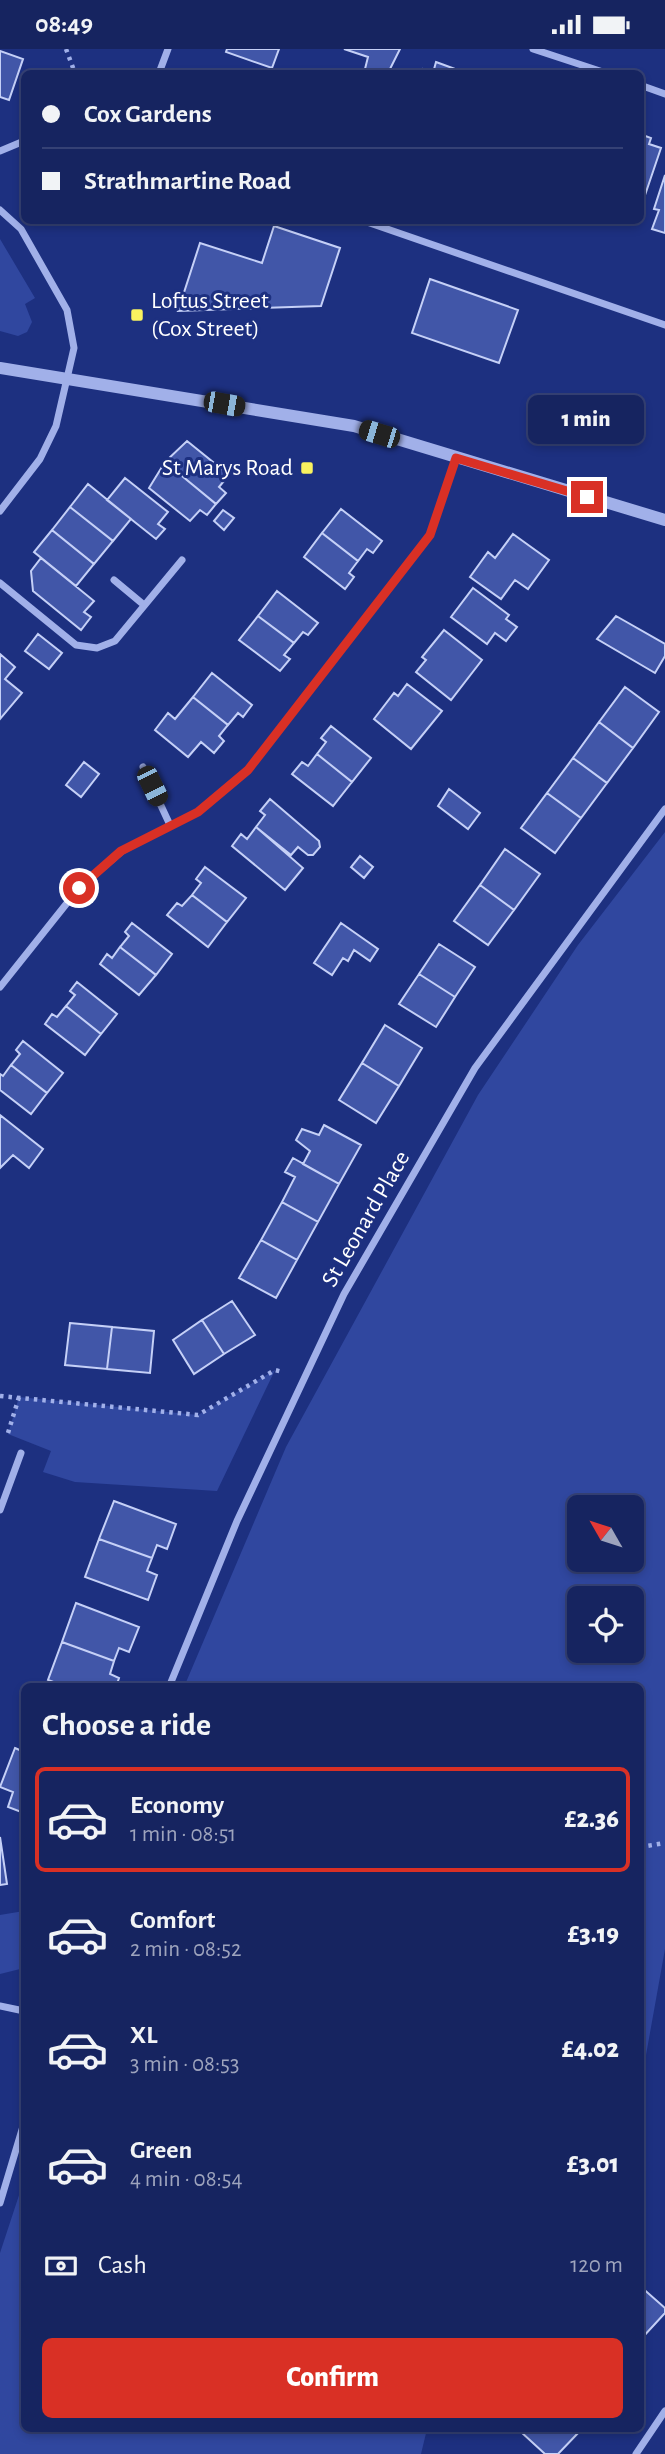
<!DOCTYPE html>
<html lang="en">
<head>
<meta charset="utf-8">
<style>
  body { margin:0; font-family:"Alegreya Sans",sans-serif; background:#1f2c66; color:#f1f3f6; height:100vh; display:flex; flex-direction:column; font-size:26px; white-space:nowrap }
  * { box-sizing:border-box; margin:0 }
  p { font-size:23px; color:#9ea4bd }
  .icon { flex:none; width:38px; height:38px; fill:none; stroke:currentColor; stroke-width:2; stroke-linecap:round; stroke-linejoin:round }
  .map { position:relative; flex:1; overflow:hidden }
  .sheet { position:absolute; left:21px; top:1634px; width:623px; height:749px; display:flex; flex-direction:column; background:#162460; border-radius:10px; box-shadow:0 4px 10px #0003,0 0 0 2px #354175 }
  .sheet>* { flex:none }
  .hud { position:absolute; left:21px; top:21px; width:623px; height:154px; border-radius:10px; box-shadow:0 4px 10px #0003,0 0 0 2px #354175; display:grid; align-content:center; height:154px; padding:0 21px; background:#162460 }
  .needle { width:46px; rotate:309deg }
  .controls { position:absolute; left:567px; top:1446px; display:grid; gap:14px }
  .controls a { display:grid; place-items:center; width:77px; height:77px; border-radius:10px; background:#162460; box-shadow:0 4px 10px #0003,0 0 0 2px #354175; font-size:35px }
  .end { position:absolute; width:32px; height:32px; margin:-16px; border:9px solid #d93025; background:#fff; box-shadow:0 0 0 4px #fff }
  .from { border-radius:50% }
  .bubble { position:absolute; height:49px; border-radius:10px; background:#162460; box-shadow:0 4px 10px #0003,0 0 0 2px #354175; font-size:23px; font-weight:800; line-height:49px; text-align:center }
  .car { position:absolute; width:21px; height:42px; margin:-21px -10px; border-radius:9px; box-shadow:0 0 5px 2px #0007; background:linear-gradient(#222 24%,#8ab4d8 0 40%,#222 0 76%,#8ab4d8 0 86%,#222 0) }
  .hud b { display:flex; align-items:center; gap:24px; height:66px; font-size:26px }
  .hud b+b { border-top:2px solid #354175 }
  .hud i { width:18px; height:18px; background:#f1f3f6 }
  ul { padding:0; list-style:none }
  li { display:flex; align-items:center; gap:21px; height:105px; margin:0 14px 10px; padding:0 7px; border:4px solid transparent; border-radius:10px }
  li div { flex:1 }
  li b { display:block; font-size:26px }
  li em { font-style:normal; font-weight:800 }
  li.current { border-color:#d93025 }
  li>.icon { width:63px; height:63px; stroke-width:1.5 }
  h2 { padding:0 21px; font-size:32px; line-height:84px }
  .pay { display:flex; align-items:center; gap:18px; height:77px; padding:0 21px; font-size:26px }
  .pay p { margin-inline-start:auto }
  .action { display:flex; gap:14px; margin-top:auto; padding:14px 21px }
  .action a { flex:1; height:80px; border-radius:10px; background:#d93025; color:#fff; font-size:28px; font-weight:800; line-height:80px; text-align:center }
  .status { display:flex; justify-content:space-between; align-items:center; height:49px; padding:0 35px; background:#162460; direction:ltr }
  .status svg { height:19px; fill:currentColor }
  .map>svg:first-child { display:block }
  .green { fill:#30479f; fill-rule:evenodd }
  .building { fill:#4156a8; stroke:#c5d0f7; stroke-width:2 }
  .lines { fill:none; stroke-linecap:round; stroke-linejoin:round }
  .path { stroke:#a1b0e9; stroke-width:4.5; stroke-dasharray:3.5 5; stroke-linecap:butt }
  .minor { stroke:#a1b0e9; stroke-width:7 }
  .tertiary { stroke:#a1b0e9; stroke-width:12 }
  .route { stroke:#d93025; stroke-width:9 }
  .poi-dot { fill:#f9f25f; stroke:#1d3080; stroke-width:2.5 }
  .labels { text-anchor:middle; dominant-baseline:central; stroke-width:6; stroke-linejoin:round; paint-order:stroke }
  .poi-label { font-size:24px; fill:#fff; stroke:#1d3080; text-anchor:start }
  .street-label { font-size:24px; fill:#fff; stroke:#1d3080 }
</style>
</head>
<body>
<div class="status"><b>08:49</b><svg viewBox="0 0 49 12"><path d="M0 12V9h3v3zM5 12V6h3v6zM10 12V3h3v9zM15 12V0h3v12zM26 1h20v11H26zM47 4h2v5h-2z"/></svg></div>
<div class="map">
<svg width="665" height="2405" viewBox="0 0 665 2405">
  <rect width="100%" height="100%" fill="#1d3080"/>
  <path class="green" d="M0,190L35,249L25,255L32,273L27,283L18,287L0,282Z
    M665,783V1900L641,2034L640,1638H184L286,1398L478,1046L578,896ZM579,1458H632V1510H579ZM579,1549H632V1601H579Z
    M275,1321L217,1442L75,1433L43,1423L51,1402L8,1385L19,1348L198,1366Z
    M24,1862V1919L0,1925V1866Z
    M24,2131V2380H427L421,2405H0V2204Z"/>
  <path class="building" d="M227,0H279L272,19L226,3Z
    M344,0H400L388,24H364L368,8Z
    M0,2L23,10L9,51L0,48Z
    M436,13L466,24H421L423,20L433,24Z
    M640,85L651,89L649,95L661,99L642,155Z
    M665,126V184L652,180L659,161L654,160Z
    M274,177L340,199L321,257L178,262L200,194L262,214Z
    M430,230L518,261L499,314L412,284Z
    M187,392L229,426L219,438L226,444L216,455L165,413Z
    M165,413L216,455L207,466L200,461L190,472L149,439Z
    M125,429L168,463L158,475L165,480L156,490L107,451Z
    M88,435L131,470L113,492L70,458Z
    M70,458L113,492L94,515L52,481Z
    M341,460L382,492L373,504L367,500L358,512L322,484Z
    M223,461L234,469L224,481L214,472Z
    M52,481L94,515L76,537L34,503Z
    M322,484L358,512L349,524L354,528L345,540L304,508Z
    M513,485L549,511L528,540L515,531L501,550L470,528L488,503L495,509Z
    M41,509L94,552L84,563L91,568L81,581L33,542L31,522Z
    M473,539L509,566L506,570L517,578L506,592L495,584L487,595L451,568Z
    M277,542L318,574L308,586L303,583L294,594L258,567Z
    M258,567L294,594L284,606L290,610L280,622L239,591Z
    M616,567L665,595V607L655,624L597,590Z
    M444,581L482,611L451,651L416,623L426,611L422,608Z
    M38,585L62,604L49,620L25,602Z
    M0,605L15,618L5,630L22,644L0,670Z
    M212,624L252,656L243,668L238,664L228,676L193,648Z
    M407,635L442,662L411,700L374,670L394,644L398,647Z
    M625,638L659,663L633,699L599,673Z
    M193,648L228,676L219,687L224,692L214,704L201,693L188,708L155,681L168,664L175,670Z
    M599,673L633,699L607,734L573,709Z
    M331,677L371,709L352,733L317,705L326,693L321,689Z
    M317,705L352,733L333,757L292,725L302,713L308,717Z
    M573,709L607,734L581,769L547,744Z
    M84,713L99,725L81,748L66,736Z
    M449,740L480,764L468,780L438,757Z
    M547,744L581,769L555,804L521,779Z
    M270,750L319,792L320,798L313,806H308L298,798L291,806L256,778L265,766L260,762Z
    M256,778L303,819L285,841L232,797L241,785L247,790Z
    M505,800L540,825L514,861L480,836Z
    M360,807L373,818L364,829L351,818Z
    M205,818L246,849L227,873L192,846L201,834L196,830Z
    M480,836L514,861L488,896L454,872Z
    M192,846L227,873L208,898L167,866L177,854L182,857Z
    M132,874L172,905L156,926L120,898L129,887L125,883Z
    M341,874L378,900L370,912L354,901L348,912L343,909L332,926L314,914Z
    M439,895L475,918L455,948L419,925Z
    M120,898L156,926L139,946L100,915L107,905L112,909Z
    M419,925L455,948L436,978L399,955Z
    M77,933L117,965L101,985L66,957L75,946L70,942Z
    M66,957L101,985L85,1006L45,975L52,965L57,968Z
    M385,976L422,999L399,1037L362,1014Z
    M23,992L63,1024L47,1044L11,1016L20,1005L16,1001Z
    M362,1014L399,1037L376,1074L339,1051Z
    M11,1016L47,1044L31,1065L0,1041V1025L3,1027Z
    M0,1066L43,1100L29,1119L13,1106L0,1119Z
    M324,1076L361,1096L339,1135L303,1115L310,1102L296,1091L302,1080L319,1086Z
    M293,1109L339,1135L318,1173L282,1153L295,1128L285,1123Z
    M282,1153L318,1173L297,1211L261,1191Z
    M261,1191L297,1211L276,1249L239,1229Z
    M232,1252L255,1286L224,1305L202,1271Z
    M202,1271L224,1305L194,1325L173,1291Z
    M70,1274L112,1278L107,1320L65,1316Z
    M112,1278L154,1282L150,1324L107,1320Z
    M114,1452L176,1475L167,1500L157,1496L152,1509L99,1490Z
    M99,1490L152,1509L147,1522L157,1526L148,1551L85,1528Z
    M76,1554L139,1578L129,1603L119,1599L114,1612L62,1593Z
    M62,1593L114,1612L110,1625L119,1629L116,1638H67L48,1631Z
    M15,1699L24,1703V1764L8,1758L13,1743L0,1738Z
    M0,1788L7,1835L0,1836Z
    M640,2237L665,2259V2264L642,2289Z
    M524,2380H575L579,2383L558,2405H545L521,2383Z"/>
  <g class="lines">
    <path class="path" d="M66,0L75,24
      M0,1347L198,1366L275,1321L283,1323
      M8,1384L19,1348
      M640,1798L665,1794"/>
    <path class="minor" d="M533,0L606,24
      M159,24L168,0
      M640,36L665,45
      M0,102L24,92
      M0,161L21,180L67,261L74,299L56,377L40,410L0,462
      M364,172L665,276
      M114,531L144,556
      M0,534L76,596L97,599L115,592L182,511
      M143,718L170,776
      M0,938L79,839L122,802L198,763L248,721L430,486L456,409
      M0,1461L21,1404
      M169,1638L237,1472L344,1245L475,1019L665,760
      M0,1957L24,1962
      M0,2154L24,2074
      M636,2405L665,2362"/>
    <path class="tertiary" d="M0,319L354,377L665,471"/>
  </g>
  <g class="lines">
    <path class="route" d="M79,839L121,802L198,763L248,721L430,486L456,409L587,448"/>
  </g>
  <g class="poi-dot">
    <rect x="130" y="259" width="14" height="14" rx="3.5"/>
    <rect x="300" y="412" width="14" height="14" rx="3.5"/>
  </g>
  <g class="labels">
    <g class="poi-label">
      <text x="151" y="252">Loftus Street<tspan x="151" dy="28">(Cox Street)</tspan></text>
      <text x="293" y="419" text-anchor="end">St Marys Road</text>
    </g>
    <g class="street-label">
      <text transform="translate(366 1170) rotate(-60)">St Leonard Place</text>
    </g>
  </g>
</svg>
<div class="controls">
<a><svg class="needle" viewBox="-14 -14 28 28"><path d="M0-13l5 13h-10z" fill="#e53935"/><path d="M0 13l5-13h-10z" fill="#9ea4bd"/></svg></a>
<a><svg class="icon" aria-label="locate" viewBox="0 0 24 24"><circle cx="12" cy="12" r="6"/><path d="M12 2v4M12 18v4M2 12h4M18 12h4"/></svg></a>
</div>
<i class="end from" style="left:79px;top:839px"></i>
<i class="end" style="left:587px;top:448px"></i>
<div class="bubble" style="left:528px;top:346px;width:116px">1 min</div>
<i class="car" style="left:224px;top:355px;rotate:100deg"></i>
<i class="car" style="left:379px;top:385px;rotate:287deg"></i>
<i class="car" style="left:152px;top:737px;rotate:154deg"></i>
<div class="hud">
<b><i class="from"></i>Cox Gardens</b>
<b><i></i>Strathmartine Road</b>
</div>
<section class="sheet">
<h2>Choose a ride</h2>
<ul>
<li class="current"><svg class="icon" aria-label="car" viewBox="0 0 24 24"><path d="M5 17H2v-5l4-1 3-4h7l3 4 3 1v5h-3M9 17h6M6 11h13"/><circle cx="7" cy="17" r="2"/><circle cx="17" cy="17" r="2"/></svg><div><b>Economy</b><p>1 min · 08:51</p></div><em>£2.36</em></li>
<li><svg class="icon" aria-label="car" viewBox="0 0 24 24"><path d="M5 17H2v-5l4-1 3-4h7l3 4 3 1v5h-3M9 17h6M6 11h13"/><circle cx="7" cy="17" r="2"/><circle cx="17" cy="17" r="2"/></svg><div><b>Comfort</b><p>2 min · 08:52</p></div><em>£3.19</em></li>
<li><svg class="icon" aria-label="car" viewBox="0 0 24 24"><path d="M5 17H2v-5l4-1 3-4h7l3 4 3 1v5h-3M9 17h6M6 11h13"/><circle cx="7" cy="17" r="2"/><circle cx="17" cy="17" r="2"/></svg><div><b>XL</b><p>3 min · 08:53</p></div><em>£4.02</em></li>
<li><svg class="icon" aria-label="car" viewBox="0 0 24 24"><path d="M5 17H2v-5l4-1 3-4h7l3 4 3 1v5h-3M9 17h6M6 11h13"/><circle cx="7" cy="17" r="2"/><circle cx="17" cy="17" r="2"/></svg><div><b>Green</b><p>4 min · 08:54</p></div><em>£3.01</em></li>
</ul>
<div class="pay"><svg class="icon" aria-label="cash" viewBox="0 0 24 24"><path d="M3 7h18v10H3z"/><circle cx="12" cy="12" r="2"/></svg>Cash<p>120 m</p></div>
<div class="action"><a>Confirm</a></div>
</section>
</div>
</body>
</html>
